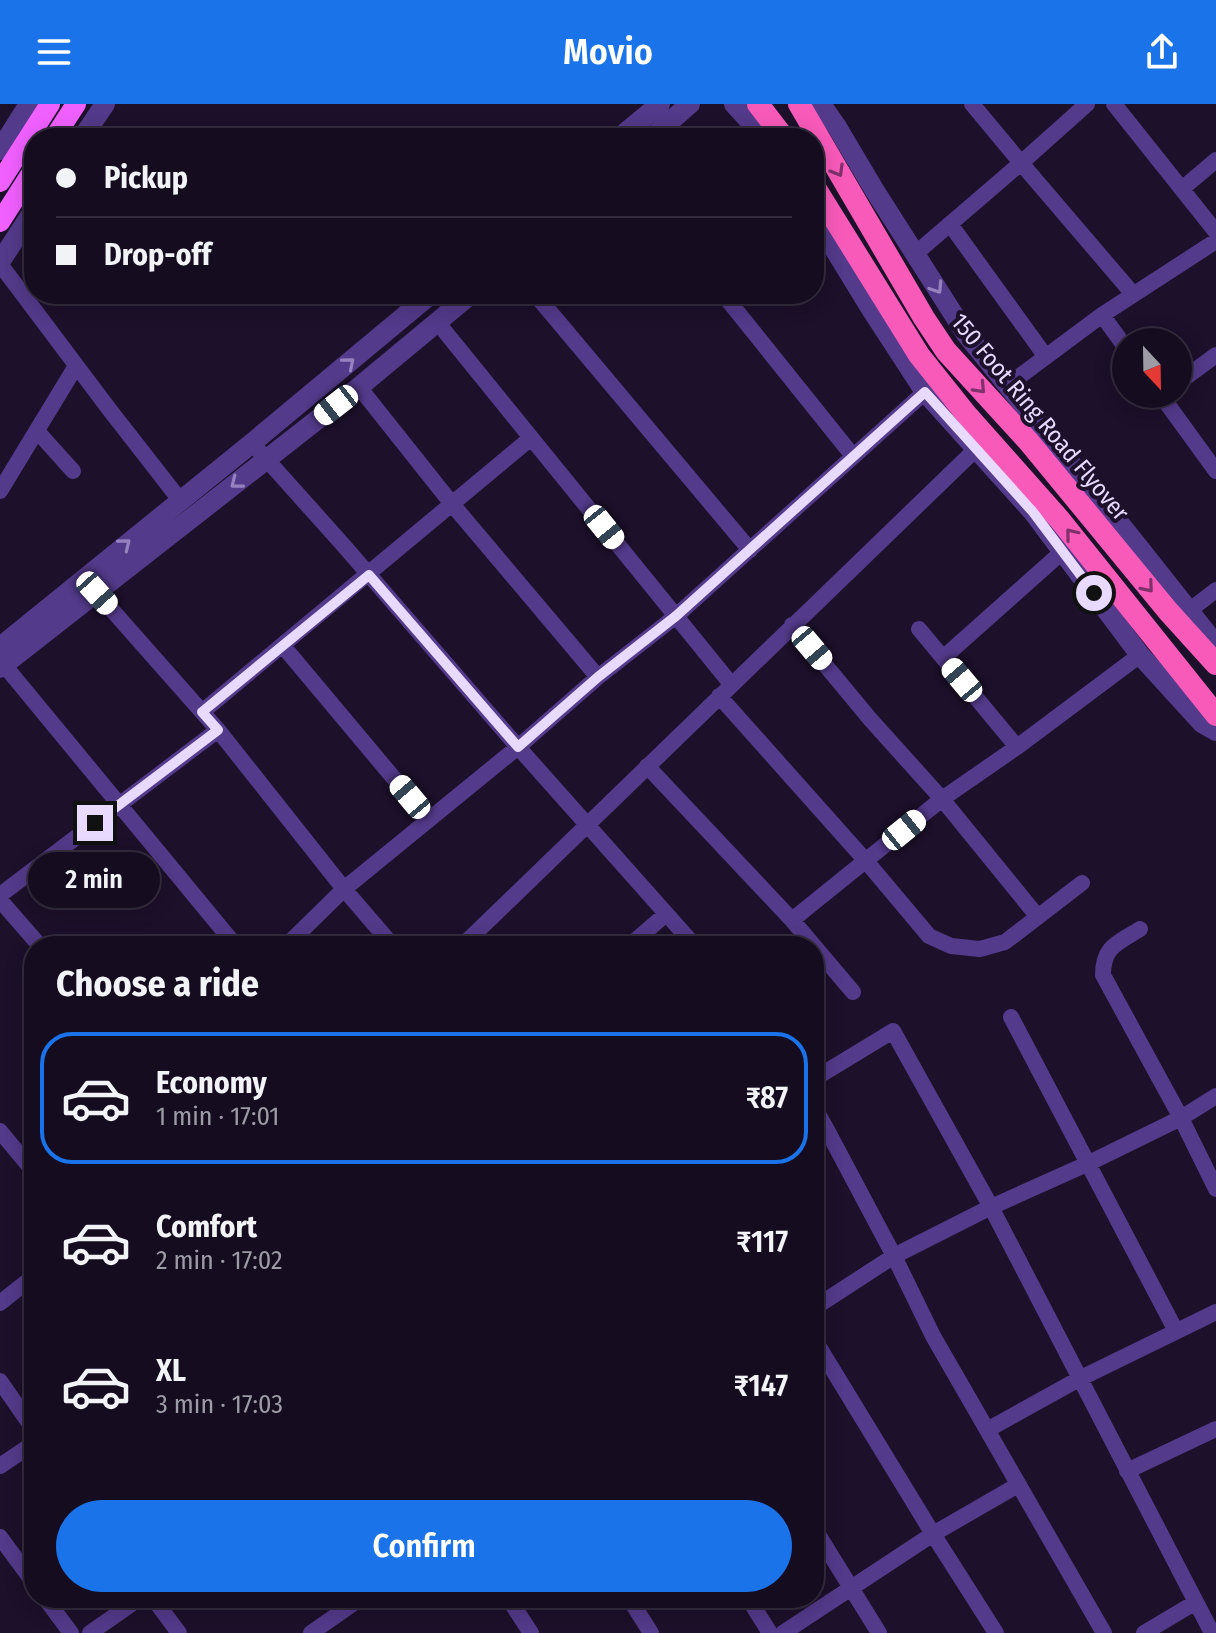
<!DOCTYPE html>
<html lang="en">
<head>
<meta charset="utf-8">
<style>
  body { margin:0; font-family:"Fira Sans Condensed",sans-serif; background:#221a2d; color:#f1f3f6; height:100vh; display:flex; flex-direction:column; font-size:30px; white-space:nowrap }
  * { box-sizing:border-box; margin:0 }
  p { font-size:26px; color:#9d9ba5 }
  .icon { flex:none; width:44px; height:44px; fill:none; stroke:currentColor; stroke-width:2; stroke-linecap:round; stroke-linejoin:round }
  .map { position:relative; flex:1; overflow:hidden }
  .drawer { position:absolute; left:24px; top:832px; width:800px; height:672px; display:flex; flex-direction:column; background:#150c20; border-radius:32px; box-shadow:0 4px 20px #0003,0 0 0 2px #342c3e }
  .drawer>* { flex:none }
  .guide { position:absolute; left:24px; top:24px; width:800px; height:176px; border-radius:32px; box-shadow:0 4px 20px #0003,0 0 0 2px #342c3e; display:grid; align-content:center; height:176px; padding:0 32px; background:#150c20 }
  .needle { width:52px; rotate:158deg }
  .fabs { position:absolute; left:1112px; top:224px; display:grid; gap:16px }
  .fabs a { display:grid; place-items:center; width:80px; height:80px; border-radius:50%; background:#150c20; box-shadow:0 4px 20px #0003,0 0 0 2px #342c3e; font-size:40px }
  .end { position:absolute; width:36px; height:36px; margin:-18px; border:10px solid #e8d9ff; background:#111; box-shadow:0 0 0 4px #111 }
  .from { border-radius:50% }
  .bubble { position:absolute; height:56px; border-radius:28px; background:#150c20; box-shadow:0 4px 20px #0003,0 0 0 2px #342c3e; font-size:26px; font-weight:600; line-height:56px; text-align:center }
  .car { position:absolute; width:24px; height:48px; margin:-24px -12px; border-radius:10px; box-shadow:0 0 6px 2px #0007; background:linear-gradient(#fff 24%,#345 0 40%,#fff 0 76%,#345 0 86%,#fff 0) }
  .guide b { display:flex; align-items:center; gap:28px; height:76px; font-size:30px }
  .guide b+b { border-top:2px solid #342c3e }
  .guide i { width:20px; height:20px; background:#f1f3f6 }
  ul { padding:0; list-style:none }
  li { display:flex; align-items:center; gap:24px; height:132px; margin:0 16px 12px; padding:0 16px; border:4px solid transparent; border-radius:32px }
  li div { flex:1 }
  li b { display:block; font-size:30px }
  li em { font-style:normal; font-weight:600 }
  li.active { border-color:#1a73e8 }
  li>.icon { width:72px; height:72px; stroke-width:1.5 }
  h2 { padding:0 32px; font-size:36px; line-height:96px }
  .primary-button { display:flex; gap:16px; margin-top:auto; padding:16px 32px }
  .primary-button a { flex:1; height:92px; border-radius:48px; background:#1a73e8; color:#fff; font-size:32px; font-weight:600; line-height:92px; text-align:center }
  header { display:flex; justify-content:space-between; align-items:center; height:104px; padding:0 32px; background:#1a73e8; color:#fff; font-size:36px; font-weight:600 }
  .map>svg:first-child { display:block }
  .lines { fill:none; stroke-linecap:round; stroke-linejoin:round }
  .minor { stroke:#533a8a; stroke-width:16 }
  .tertiary { stroke:#533a8a; stroke-width:20 }
  .primary { stroke:#f060ff; stroke-width:20 }
  .trunk { stroke:#f85aba; stroke-width:22 }
  .oneway { stroke:#7f316b }
  .oneway2 { stroke:#9682bf }
  .route { stroke:#e8d9ff; stroke-width:10 }
  .labels { text-anchor:middle; dominant-baseline:central; stroke-width:8; stroke-linejoin:round; paint-order:stroke }
  .street-label { font-size:24px; fill:#e8d9ff; stroke:#1c102a }
</style>
</head>
<body>
<header><svg class="icon" aria-label="menu" viewBox="0 0 24 24"><path d="M4 6h16M4 12h16M4 18h16"/></svg>Movio<svg class="icon" aria-label="share" viewBox="0 0 24 24"><path d="M12 15V3M7 8l5-5 5 5M5 13v7h14v-7"/></svg></header>
<div class="map">
<svg width="1216" height="1529" viewBox="0 0 1216 1529">
  <rect width="100%" height="100%" fill="#1c102a"/>
  <g class="lines">
    <path class="minor" d="M1087,0L1021,59L1133,190
      M1114,0L1216,128
      M1183,84L1216,56
      M950,120L1046,253
      M915,150L1021,59L972,0
      M0,160L109,305L180,396
      M535,190L750,446
      M723,190L853,352
      M1102,211L1126,244
      M438,219L731,580
      M1178,279L1216,251
      M1008,281L1102,211L1216,137
      M359,283L452,400L598,573
      M1160,290L1216,367
      M37,327L73,367
      M252,339L345,443L518,643L695,842
      M0,387L76,262
      M97,489L218,626L344,785L393,842
      M1190,506L1216,486
      M919,525L1017,643
      M283,542L428,715
      M943,554L1062,448
      M0,556L236,842
      M719,592L866,757L929,832L951,842L980,845L1005,838L1082,779
      M202,608L531,334
      M647,662L792,816L942,695L870,615L792,521
      M0,791L218,626
      M0,796L40,842
      M1038,813L942,695L1017,643L1140,551
      M792,816L853,888
      M1140,825C1118,839 1103,842 1103,871L1181,1014L1216,1085
      M286,842L344,785L518,643L598,573L676,512L925,288
      M462,842L976,345
      M629,842L666,810
      M1011,913L1176,1227
      M814,975L893,927L991,1103L1212,1529
      M814,1003L827,1026L894,1152L933,1232L1104,1529
      M0,1027L34,1068
      M0,1199L34,1172
      M814,1204L894,1152L991,1103L1087,1060L1181,1014L1216,992
      M814,1235L933,1430L996,1529
      M0,1277L34,1326
      M987,1326L1079,1275L1216,1208
      M0,1362L34,1339
      M1127,1367L1216,1325
      M814,1424L879,1529
      M0,1433L34,1479
      M45,1494L71,1529
      M153,1494L179,1529
      M508,1494L531,1529
      M629,1494L651,1529
      M748,1494L770,1529
      M90,1529L140,1494
      M311,1529L361,1494
      M783,1529L933,1430L1018,1381
      M1144,1529L1196,1498"/>
    <path class="tertiary" d="M734,0L765,34
      M821,0L837,23L875,87L966,230L1133,436L1216,541
      M82,34L105,0
      M619,34L660,0
      M651,34L690,0
      M0,46L29,0
      M814,112L871,205L925,288L1033,408L1140,551L1202,619L1216,627
      M0,158L34,106
      M0,543L252,339L431,190
      M0,564L359,283L471,190"/>
    <path class="primary" d="M54,34L76,0
      M0,78L50,0
      M0,118L34,65"/>
    <path class="trunk" d="M758,0L784,34
      M799,0L924,214L946,247L1029,338L1168,507L1216,560
      M814,82L919,251L966,310L1060,416L1216,611"/>
  </g>
  <defs><path id="oneway-chevron" d="M-2-3.5L2.5 0L-2 3.5" fill="none" stroke-width="1.6" stroke-linecap="round" stroke-linejoin="round" transform="scale(2)"/></defs>
  <g class="oneway">
    <use href="#oneway-chevron" transform="translate(838 67) rotate(60)"/>
    <use href="#oneway-chevron" transform="translate(980 284) rotate(47)"/>
    <use href="#oneway-chevron" transform="translate(1071 430) rotate(-129)"/>
    <use href="#oneway-chevron" transform="translate(1148 483) rotate(50)"/>
  </g>
  <g class="oneway2">
    <use href="#oneway-chevron" transform="translate(937 184) rotate(57)"/>
    <use href="#oneway-chevron" transform="translate(349 259) rotate(-40)"/>
    <use href="#oneway-chevron" transform="translate(236 379) rotate(142)"/>
    <use href="#oneway-chevron" transform="translate(125 440) rotate(-39)"/>
  </g>
  <g class="lines">
    <path class="route" d="M95,719L218,626L202,608L369,471L518,643L598,573L676,512L925,288L1033,408L1094,489"/>
  </g>
  <g class="labels">
    <g class="street-label">
      <text transform="translate(1040 313) rotate(50)">150 Foot Ring Road Flyover</text>
    </g>
  </g>
</svg>
<div class="fabs">
<a><svg class="needle" viewBox="-14 -14 28 28"><path d="M0-13l5 13h-10z" fill="#e53935"/><path d="M0 13l5-13h-10z" fill="#9d9ba5"/></svg></a>
</div>
<i class="end from" style="left:1094px;top:489px"></i>
<i class="end" style="left:95px;top:719px"></i>
<div class="bubble" style="left:28px;top:748px;width:132px">2 min</div>
<i class="car" style="left:336px;top:301px;rotate:232deg"></i>
<i class="car" style="left:604px;top:423px;rotate:141deg"></i>
<i class="car" style="left:97px;top:489px;rotate:138deg"></i>
<i class="car" style="left:812px;top:544px;rotate:140deg"></i>
<i class="car" style="left:962px;top:576px;rotate:320deg"></i>
<i class="car" style="left:410px;top:693px;rotate:320deg"></i>
<i class="car" style="left:904px;top:726px;rotate:51deg"></i>
<div class="guide">
<b><i class="from"></i>Pickup</b>
<b><i></i>Drop-off</b>
</div>
<section class="drawer">
<h2>Choose a ride</h2>
<ul>
<li class="active"><svg class="icon" aria-label="car" viewBox="0 0 24 24"><path d="M5 17H2v-5l4-1 3-4h7l3 4 3 1v5h-3M9 17h6M6 11h13"/><circle cx="7" cy="17" r="2"/><circle cx="17" cy="17" r="2"/></svg><div><b>Economy</b><p>1 min · 17:01</p></div><em>₹87</em></li>
<li><svg class="icon" aria-label="car" viewBox="0 0 24 24"><path d="M5 17H2v-5l4-1 3-4h7l3 4 3 1v5h-3M9 17h6M6 11h13"/><circle cx="7" cy="17" r="2"/><circle cx="17" cy="17" r="2"/></svg><div><b>Comfort</b><p>2 min · 17:02</p></div><em>₹117</em></li>
<li><svg class="icon" aria-label="car" viewBox="0 0 24 24"><path d="M5 17H2v-5l4-1 3-4h7l3 4 3 1v5h-3M9 17h6M6 11h13"/><circle cx="7" cy="17" r="2"/><circle cx="17" cy="17" r="2"/></svg><div><b>XL</b><p>3 min · 17:03</p></div><em>₹147</em></li>
</ul>
<div class="primary-button"><a>Confirm</a></div>
</section>
</div>
</body>
</html>
